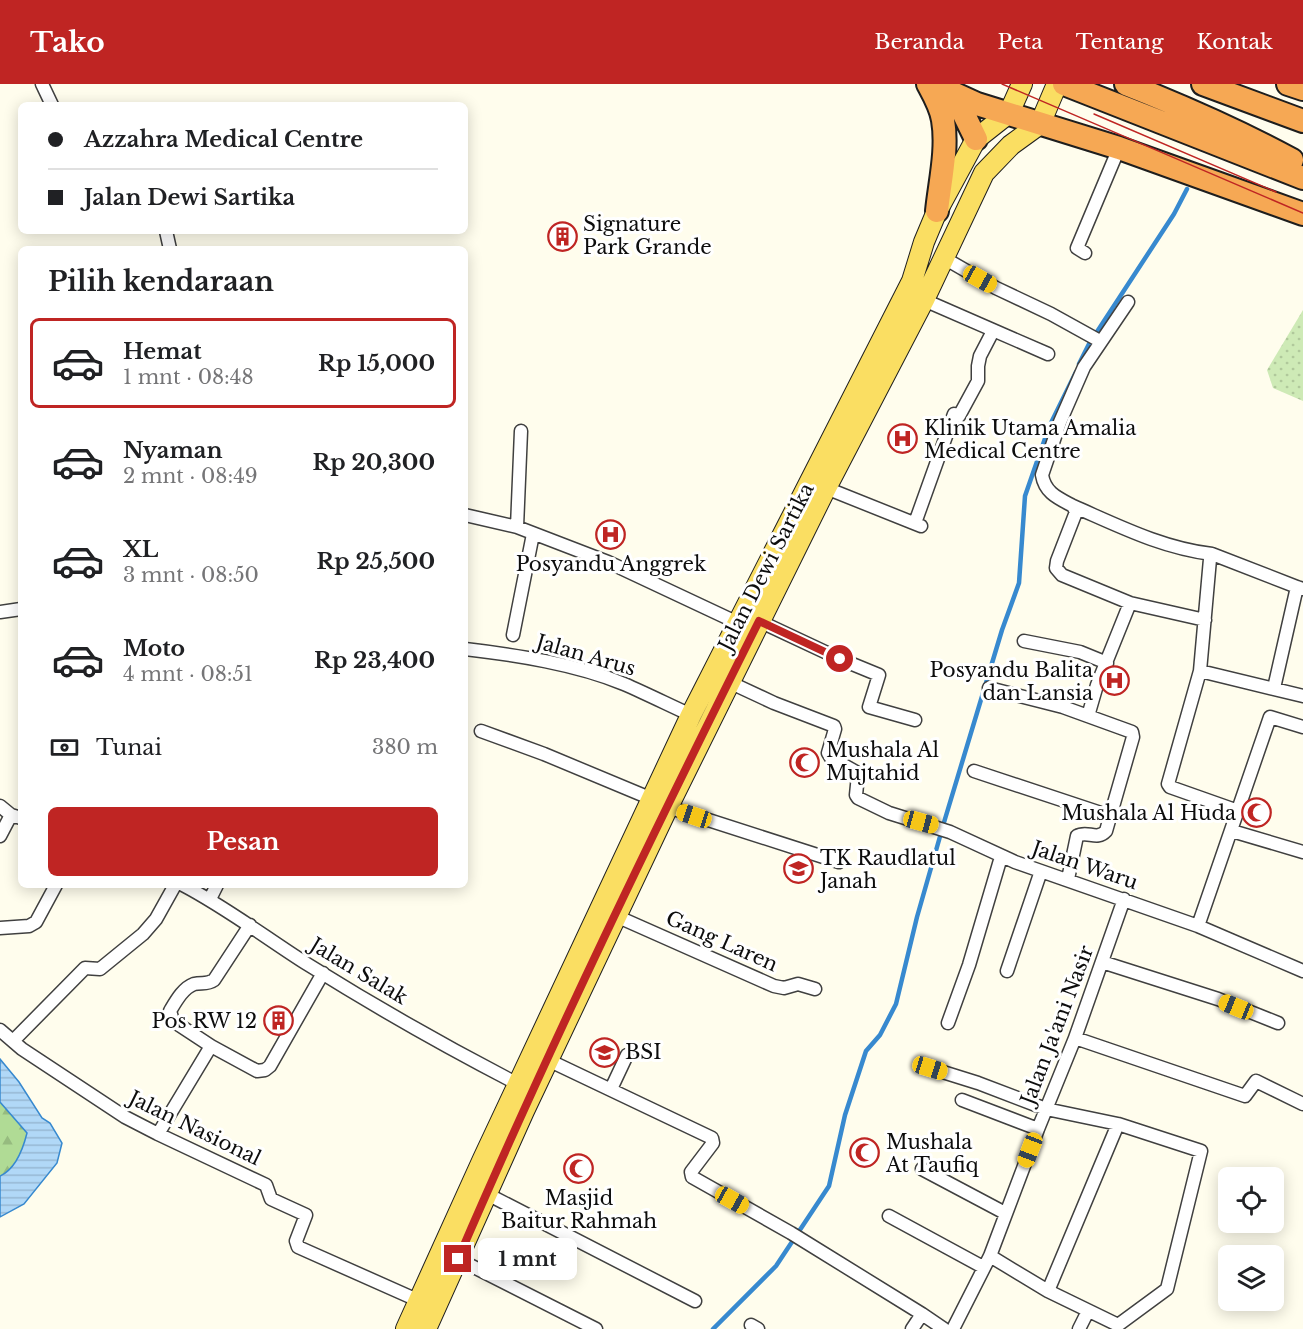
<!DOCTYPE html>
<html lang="id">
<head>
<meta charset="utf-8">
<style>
  body { margin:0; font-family:"Libre Baskerville",serif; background:#f2f2f2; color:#202124; height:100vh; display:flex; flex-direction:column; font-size:22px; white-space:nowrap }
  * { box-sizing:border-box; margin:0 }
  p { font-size:20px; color:#757577 }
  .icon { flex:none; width:33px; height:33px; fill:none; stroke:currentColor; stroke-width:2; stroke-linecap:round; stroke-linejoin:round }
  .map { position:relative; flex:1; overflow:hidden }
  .panel { position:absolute; left:18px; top:162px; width:450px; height:642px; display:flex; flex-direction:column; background:#fff; border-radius:9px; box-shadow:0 3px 15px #0003 }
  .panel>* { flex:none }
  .hud { position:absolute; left:18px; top:18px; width:450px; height:132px; border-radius:9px; box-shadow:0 3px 15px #0003; display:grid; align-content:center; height:132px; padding:0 30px; background:#fff }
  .buttons { position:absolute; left:1218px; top:1083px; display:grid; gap:12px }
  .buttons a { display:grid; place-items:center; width:66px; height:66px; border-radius:9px; background:#fff; box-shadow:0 3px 15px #0003; font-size:30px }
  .end { position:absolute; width:27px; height:27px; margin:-14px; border:8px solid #bf2523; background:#fff; box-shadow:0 0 0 3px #fff }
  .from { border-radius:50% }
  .bubble { position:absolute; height:42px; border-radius:9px; background:#fff; box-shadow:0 3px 15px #0003; font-size:20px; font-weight:800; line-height:42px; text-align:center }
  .car { position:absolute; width:18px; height:36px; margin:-18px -9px; border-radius:8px; box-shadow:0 0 4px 2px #0007; background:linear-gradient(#f5c518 24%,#345 0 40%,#f5c518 0 76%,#345 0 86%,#f5c518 0) }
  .hud b { display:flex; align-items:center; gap:21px; height:57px; font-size:22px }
  .hud b+b { border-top:2px solid #e0e0e0 }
  .hud i { width:15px; height:15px; background:#202124 }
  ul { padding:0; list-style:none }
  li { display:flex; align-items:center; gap:18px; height:90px; margin:0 12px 9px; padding:0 18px; border:3px solid transparent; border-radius:9px }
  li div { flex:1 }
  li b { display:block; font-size:22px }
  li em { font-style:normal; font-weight:800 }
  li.on { border-color:#bf2523 }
  li>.icon { width:54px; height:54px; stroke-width:1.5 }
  h2 { padding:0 30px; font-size:27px; line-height:72px }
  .pay { display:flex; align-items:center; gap:15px; height:66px; padding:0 30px; font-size:22px }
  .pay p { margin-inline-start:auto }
  .action { display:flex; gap:12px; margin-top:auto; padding:12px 30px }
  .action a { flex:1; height:69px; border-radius:9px; background:#bf2523; color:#fff; font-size:24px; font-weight:800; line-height:69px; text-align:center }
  header { display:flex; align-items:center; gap:36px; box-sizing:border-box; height:84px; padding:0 30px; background:#bf2523; color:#fff }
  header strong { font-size:28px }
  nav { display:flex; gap:33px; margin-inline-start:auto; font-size:21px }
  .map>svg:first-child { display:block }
  .forest { fill:url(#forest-firs) }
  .park { fill:url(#park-dots) }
  .water { fill:url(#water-rules); stroke:#3789cf; stroke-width:1.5 }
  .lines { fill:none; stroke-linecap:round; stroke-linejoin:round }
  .stream { stroke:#3789cf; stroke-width:4.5 }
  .street-casing { stroke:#404040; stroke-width:15 }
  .primary-casing { stroke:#1e1e1e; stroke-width:22 }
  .highway-casing { stroke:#1e1e1e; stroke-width:26 }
  .street { stroke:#fff; stroke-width:12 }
  .primary { stroke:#fade62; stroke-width:20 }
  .highway { stroke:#f6a854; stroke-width:22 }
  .tram { stroke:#bf2523; stroke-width:1.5 }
  .route { stroke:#bf2523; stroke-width:8 }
  .labels { text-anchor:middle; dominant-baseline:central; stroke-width:6; stroke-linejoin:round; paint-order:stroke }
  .poi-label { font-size:20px; fill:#0d0d0d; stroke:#fff; text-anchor:start }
  .street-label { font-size:20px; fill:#0d0d0d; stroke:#fff }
</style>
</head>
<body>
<header>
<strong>Tako</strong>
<nav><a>Beranda</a><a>Peta</a><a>Tentang</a><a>Kontak</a></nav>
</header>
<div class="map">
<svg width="1303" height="1245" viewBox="0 0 1303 1245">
  <defs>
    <pattern id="forest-firs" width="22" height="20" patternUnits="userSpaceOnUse" patternTransform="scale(1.5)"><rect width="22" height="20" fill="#b0db95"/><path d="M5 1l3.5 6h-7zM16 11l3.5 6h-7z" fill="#96bb7f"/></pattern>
    <pattern id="park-dots" width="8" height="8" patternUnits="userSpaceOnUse" patternTransform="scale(1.5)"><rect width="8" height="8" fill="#ceeab6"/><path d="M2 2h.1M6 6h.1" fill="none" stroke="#b0c89b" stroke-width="1.8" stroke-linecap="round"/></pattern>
    <pattern id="water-rules" width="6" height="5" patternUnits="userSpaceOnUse" patternTransform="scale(1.5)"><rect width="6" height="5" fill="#b1d8f7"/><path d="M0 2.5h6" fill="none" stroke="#97b8d3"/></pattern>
  </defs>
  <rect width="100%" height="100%" fill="#fffded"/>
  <path class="forest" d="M0,1018L27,1049C23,1065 16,1086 0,1092Z"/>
  <path class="park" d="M1303,226V317L1273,304L1267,286Z"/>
  <path class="water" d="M0,975L19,998L42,1034L50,1039L62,1059L57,1079L24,1120L0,1133V1092C16,1085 23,1065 27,1049L0,1018Z"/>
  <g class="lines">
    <path class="stream" d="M1079,280L1089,260L1174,130L1187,105
      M713,1245L776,1182L829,1102L845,1031L866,967L880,951L896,920L917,833L945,735L1002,546L1019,499L1025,412L1049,343L1076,288"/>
    <defs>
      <path id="street" d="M42,0L52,21
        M166,147L170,165
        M1085,169L1077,164L1119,64
        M944,174L996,204L1051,230L1098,256
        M924,216L1048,270
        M1128,218L1084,283L1060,338L1042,391C1045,409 1058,414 1073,422L1076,428L1057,477L1056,484L1062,491L1130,519L1205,536
        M826,404L921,442
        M1073,422C1119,442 1162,464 1212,470
        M465,431L517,443L608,478L738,539
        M915,439L954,330L959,332L978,297V282L980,272L993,247
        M517,443L521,347
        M0,528L21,525
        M759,537L840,575L879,591L869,623L915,636
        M513,551L533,450
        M1024,557L1080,568L1107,579
        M465,565C516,571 576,580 624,600C647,610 669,621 691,631
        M1200,587L1303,612
        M729,598L774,619L834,642L835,645L828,669L831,674L856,688L858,691L856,711L858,714L889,729L950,748L1015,778L1198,842L1303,887
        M989,604L1063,623L1132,648L1133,653L1106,747C1097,757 1087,746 1077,752L1068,795
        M1274,604L1297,503L1303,505
        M1088,632L1097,601L1130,519
        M481,647L544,670L652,715
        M974,687L1110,732
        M0,722L11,731L21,734
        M668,723L839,778
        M1238,727L1170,703L1168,700L1200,587L1210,475L1212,470L1297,503
        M1232,747L1303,768
        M0,752L11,731
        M183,801C227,824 266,854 307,880C376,923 446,963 518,1000
        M210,815L217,801
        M616,832L774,902L784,904L798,900L815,905
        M250,841L214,896C207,901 202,898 194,900C183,904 176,917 170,927L173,937L211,962L257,987L265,986L270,982L323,889
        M1198,842L1270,633L1303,643
        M0,844L29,842L36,838L56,801
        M1102,878L1218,915L1278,939
        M1007,887L1041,787
        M948,939L969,881L1001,773
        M0,946L22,965L125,1033L158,1050L266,1101L271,1115L306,1131L296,1157L298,1163L424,1219
        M1075,954L1245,1012L1256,997L1303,1020
        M13,957L85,884L100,885L143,850L156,835L175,801
        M548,976L712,1054L713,1059L691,1088L692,1093L791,1149L922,1230
        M930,984L978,999L1046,1025L1118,1040L1201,1067L1167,1205L1118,1241L1048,1207L990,1172
        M611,1005L627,971
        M962,1016L1038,1045
        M158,1050L211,962
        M922,1085L1005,1129
        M487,1110L695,1217
        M889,1132L983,1183
        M458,1175L596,1245
        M1048,1207L1118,1040
        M751,1241L758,1245
        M912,1245L922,1230L944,1245
        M953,1245L990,1172L1038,1045L1075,954L1124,815
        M1079,1245L1088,1227"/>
      <path id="primary" d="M406,1245L483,1075L691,631L912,197L924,158L937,127L976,55L1009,29L1022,0
        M426,1245L524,1027L668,723L826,404L924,216L984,89L1011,61L1040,40L1057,0"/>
      <path id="highway" d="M928,0C934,11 941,23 943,36C948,65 940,98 937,127
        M933,0L977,20L1119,64L1303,130
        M1064,0L1303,94
        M1126,0C1184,23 1237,46 1292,76
        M1203,0L1303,37
        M1288,0L1303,5
        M954,10L976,55"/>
    </defs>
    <use href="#street" class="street-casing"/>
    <use href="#primary" class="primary-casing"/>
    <use href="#highway" class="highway-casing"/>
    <use href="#street" class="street"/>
    <use href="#primary" class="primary"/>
    <use href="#highway" class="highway"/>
    <path class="tram" d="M1002,0L1303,129
      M1094,30L1276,108"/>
  </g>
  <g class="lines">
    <path class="route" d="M458,1175C551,959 654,747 759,537L840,575"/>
  </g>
  <defs>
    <symbol id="building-ring" viewBox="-11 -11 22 22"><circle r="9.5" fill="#fff" stroke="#bf2523" stroke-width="1.5"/><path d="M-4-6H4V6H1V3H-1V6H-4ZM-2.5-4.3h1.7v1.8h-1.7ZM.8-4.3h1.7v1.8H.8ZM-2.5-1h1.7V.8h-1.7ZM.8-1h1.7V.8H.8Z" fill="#bf2523"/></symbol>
    <symbol id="hospital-ring" viewBox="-11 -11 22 22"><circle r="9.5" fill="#fff" stroke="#bf2523" stroke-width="1.5"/><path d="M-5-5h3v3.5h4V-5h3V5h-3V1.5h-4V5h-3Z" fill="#bf2523"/></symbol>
    <symbol id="mosque-ring" viewBox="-11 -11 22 22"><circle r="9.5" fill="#fff" stroke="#bf2523" stroke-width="1.5"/><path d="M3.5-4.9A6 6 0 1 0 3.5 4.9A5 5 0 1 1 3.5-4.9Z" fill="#bf2523"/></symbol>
    <symbol id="school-ring" viewBox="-11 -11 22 22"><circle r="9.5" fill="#fff" stroke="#bf2523" stroke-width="1.5"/><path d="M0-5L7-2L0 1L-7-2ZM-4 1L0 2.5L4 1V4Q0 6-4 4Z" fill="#bf2523"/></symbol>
    <symbol id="university-ring" viewBox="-11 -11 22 22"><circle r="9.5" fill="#fff" stroke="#bf2523" stroke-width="1.5"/><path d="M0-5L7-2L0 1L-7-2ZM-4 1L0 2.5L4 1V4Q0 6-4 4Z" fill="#bf2523"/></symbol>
  </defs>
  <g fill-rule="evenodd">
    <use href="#building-ring" x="546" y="136" width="33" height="33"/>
    <use href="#hospital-ring" x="886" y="338" width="33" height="33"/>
    <use href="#hospital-ring" x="594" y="434" width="33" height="33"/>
    <use href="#hospital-ring" x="1098" y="580" width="33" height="33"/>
    <use href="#mosque-ring" x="788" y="662" width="33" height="33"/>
    <use href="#mosque-ring" x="1240" y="712" width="33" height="33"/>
    <use href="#school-ring" x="782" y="768" width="33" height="33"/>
    <use href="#building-ring" x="262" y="920" width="33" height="33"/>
    <use href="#university-ring" x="588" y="952" width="33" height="33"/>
    <use href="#mosque-ring" x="848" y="1052" width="33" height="33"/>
    <use href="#mosque-ring" x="562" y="1068" width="33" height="33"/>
  </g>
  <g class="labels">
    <g class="poi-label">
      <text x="583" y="140">Signature<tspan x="583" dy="23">Park Grande</tspan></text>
      <text x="924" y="344">Klinik Utama Amalia<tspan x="924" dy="23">Medical Centre</tspan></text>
      <text x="611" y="480" text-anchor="middle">Posyandu Anggrek</text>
      <text x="1093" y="586" text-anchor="end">Posyandu Balita<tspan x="1093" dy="23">dan Lansia</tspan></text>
      <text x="826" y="666">Mushala Al<tspan x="826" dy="23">Mujtahid</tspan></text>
      <text x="1236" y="729" text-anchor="end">Mushala Al Huda</text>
      <text x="820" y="774">TK Raudlatul<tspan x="820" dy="23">Janah</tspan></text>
      <text x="257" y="937" text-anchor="end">Pos RW 12</text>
      <text x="625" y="968">BSI</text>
      <text x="886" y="1058">Mushala<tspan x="886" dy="23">At Taufiq</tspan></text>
      <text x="579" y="1114" text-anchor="middle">Masjid<tspan x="579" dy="23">Baitur Rahmah</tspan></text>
    </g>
    <g class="street-label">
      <text transform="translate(766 483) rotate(-63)">Jalan Dewi Sartika</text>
      <text transform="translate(586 571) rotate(16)">Jalan Arus</text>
      <text transform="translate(1085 781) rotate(19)">Jalan Waru</text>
      <text transform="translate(722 857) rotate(24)">Gang Laren</text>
      <text transform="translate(359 887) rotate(31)">Jalan Salak</text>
      <text transform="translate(1057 941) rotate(-69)">Jalan Ja'ani Nasir</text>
      <text transform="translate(195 1044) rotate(26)">Jalan Nasional</text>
    </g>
  </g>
</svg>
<div class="buttons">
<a><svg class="icon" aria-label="locate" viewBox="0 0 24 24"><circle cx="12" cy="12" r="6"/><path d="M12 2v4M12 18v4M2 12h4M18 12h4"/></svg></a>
<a><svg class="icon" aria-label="layers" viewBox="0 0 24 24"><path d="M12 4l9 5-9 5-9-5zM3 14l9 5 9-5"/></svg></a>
</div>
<i class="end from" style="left:840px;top:575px"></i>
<i class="end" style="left:458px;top:1175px"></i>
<div class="bubble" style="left:478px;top:1154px;width:99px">1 mnt</div>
<i class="car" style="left:980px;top:195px;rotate:119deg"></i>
<i class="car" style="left:694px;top:732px;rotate:288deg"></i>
<i class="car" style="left:921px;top:738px;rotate:105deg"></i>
<i class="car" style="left:1236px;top:923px;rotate:292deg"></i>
<i class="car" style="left:930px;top:984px;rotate:107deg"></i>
<i class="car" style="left:1030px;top:1066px;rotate:201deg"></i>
<i class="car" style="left:732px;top:1116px;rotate:119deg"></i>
<div class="hud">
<b><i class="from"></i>Azzahra Medical Centre</b>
<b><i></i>Jalan Dewi Sartika</b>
</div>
<section class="panel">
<h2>Pilih kendaraan</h2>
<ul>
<li class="on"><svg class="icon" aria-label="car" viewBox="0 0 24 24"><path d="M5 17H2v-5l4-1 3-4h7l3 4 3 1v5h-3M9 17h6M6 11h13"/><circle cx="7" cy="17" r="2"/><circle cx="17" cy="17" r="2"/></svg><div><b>Hemat</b><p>1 mnt · 08:48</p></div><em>Rp 15,000</em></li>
<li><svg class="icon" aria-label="car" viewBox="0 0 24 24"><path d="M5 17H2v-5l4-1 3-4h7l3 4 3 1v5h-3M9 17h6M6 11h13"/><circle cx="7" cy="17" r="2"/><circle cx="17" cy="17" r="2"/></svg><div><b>Nyaman</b><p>2 mnt · 08:49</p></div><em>Rp 20,300</em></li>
<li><svg class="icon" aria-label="car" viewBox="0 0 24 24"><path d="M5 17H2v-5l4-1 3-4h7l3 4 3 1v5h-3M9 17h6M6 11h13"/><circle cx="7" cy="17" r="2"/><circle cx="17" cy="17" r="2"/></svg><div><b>XL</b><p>3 mnt · 08:50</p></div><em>Rp 25,500</em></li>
<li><svg class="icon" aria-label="car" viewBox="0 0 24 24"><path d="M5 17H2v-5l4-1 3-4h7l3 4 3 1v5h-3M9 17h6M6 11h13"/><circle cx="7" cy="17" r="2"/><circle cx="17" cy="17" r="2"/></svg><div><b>Moto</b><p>4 mnt · 08:51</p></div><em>Rp 23,400</em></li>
</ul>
<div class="pay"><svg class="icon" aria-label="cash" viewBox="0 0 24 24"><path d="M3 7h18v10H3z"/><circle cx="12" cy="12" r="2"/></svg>Tunai<p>380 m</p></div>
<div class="action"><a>Pesan</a></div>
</section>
</div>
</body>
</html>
